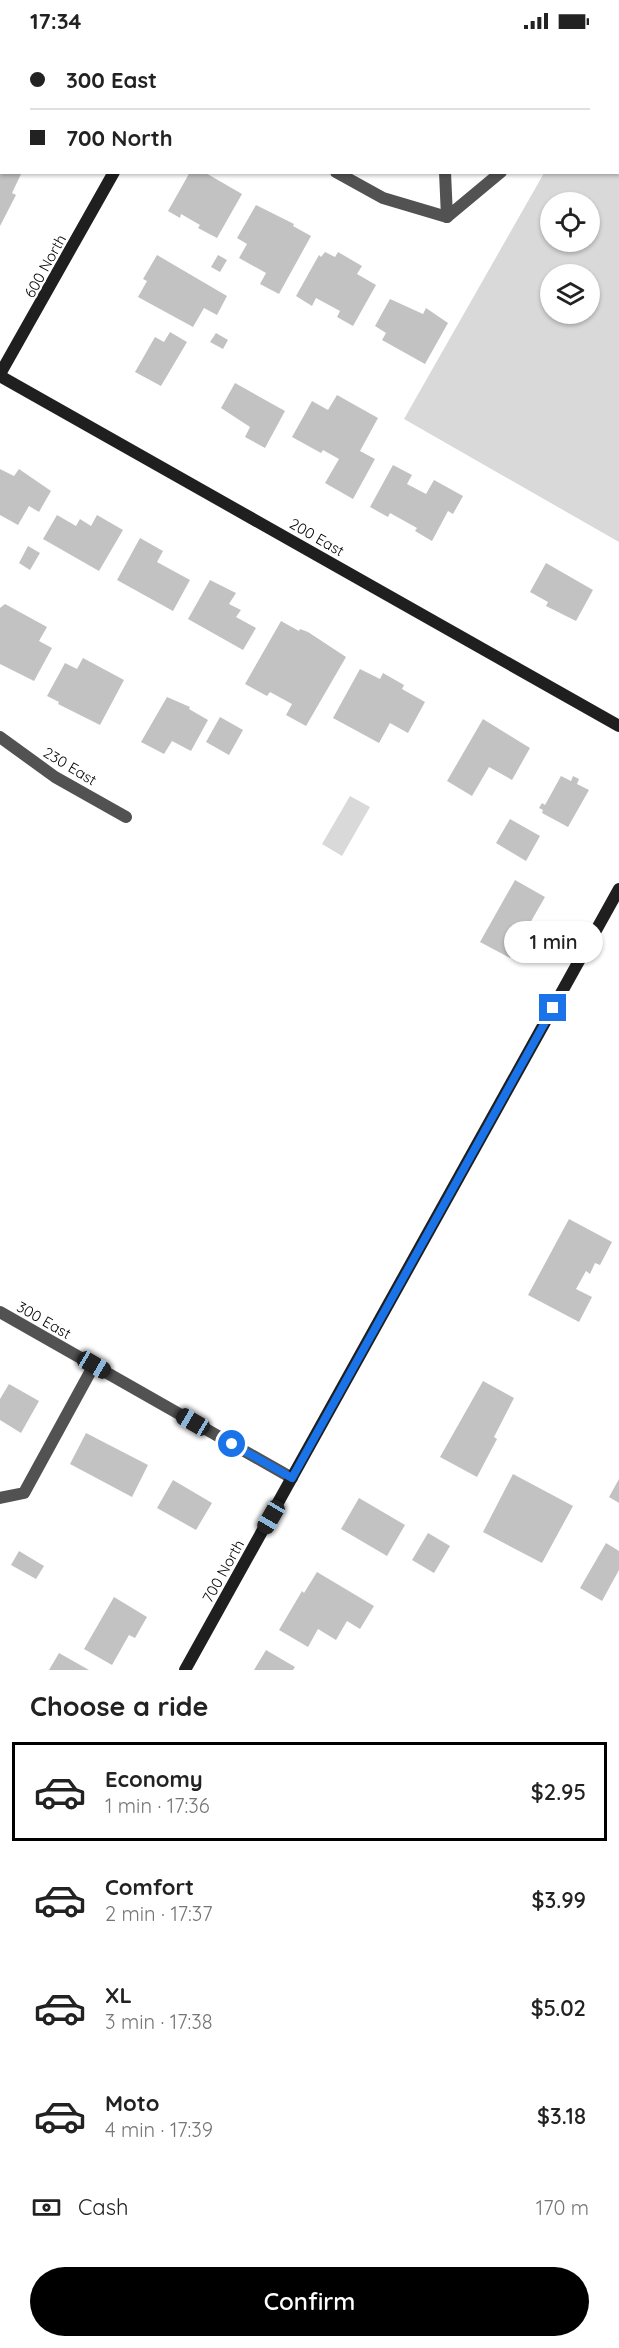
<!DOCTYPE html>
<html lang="en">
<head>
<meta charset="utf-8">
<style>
  body { margin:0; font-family:Quicksand,sans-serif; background:#f2f2f2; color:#222; height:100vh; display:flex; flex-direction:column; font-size:22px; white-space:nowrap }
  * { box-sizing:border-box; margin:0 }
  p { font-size:20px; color:#767676 }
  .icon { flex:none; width:33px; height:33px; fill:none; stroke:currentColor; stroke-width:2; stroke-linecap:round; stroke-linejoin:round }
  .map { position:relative; height:1628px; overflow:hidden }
  .sheet { display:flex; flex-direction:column; background:#fff; flex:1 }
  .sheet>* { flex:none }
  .hud { position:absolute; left:0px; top:0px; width:620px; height:132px; box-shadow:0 2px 4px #0004; display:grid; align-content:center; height:132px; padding:0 30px; background:#fff }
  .tools { position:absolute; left:540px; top:150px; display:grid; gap:12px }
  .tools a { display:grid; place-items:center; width:60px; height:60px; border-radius:50%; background:#fff; box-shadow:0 2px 4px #0004; font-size:30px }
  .end { position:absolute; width:27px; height:27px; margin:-14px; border:8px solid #1a73e8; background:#fff; box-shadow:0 0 0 3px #fff }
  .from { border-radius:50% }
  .bubble { position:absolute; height:42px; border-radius:21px; background:#fff; box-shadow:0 2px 4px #0004; font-size:20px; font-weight:600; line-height:42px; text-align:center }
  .car { position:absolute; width:18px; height:36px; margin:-18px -9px; border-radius:8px; box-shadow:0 0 4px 2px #0007; background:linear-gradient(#222 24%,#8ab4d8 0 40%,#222 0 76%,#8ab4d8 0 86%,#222 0) }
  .hud b { display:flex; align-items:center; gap:21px; height:57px; font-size:22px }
  .hud b+b { border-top:2px solid #e0e0e0 }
  .hud i { width:15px; height:15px; background:#222 }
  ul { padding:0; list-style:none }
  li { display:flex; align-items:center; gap:18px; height:99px; margin:0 12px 9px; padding:0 18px; border:3px solid transparent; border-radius:0px }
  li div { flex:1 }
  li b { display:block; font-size:22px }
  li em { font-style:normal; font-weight:600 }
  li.on { border-color:#000 }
  li>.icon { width:54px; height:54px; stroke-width:1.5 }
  h2 { padding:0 30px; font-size:27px; line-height:72px }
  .pay { display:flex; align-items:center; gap:15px; height:66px; padding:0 30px; font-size:22px }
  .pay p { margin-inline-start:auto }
  .action { display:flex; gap:12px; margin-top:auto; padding:12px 30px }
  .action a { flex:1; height:69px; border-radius:36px; background:#000; color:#fff; font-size:24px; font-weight:600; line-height:69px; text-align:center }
  .status { display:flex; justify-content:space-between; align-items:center; height:42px; padding:0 30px; background:#fff; direction:ltr }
  .status svg { height:16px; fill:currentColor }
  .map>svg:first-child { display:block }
  .green { fill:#d9d9d9; fill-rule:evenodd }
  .building { fill:#c2c2c2 }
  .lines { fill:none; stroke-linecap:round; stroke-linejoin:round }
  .lane { stroke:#525252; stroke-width:12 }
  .street { stroke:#525252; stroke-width:12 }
  .secondary { stroke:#1f1f1f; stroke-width:12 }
  .route { stroke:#1a73e8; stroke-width:8 }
  .labels { text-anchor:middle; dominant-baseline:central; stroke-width:4.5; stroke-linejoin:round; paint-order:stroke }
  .street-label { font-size:15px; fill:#000; stroke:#fff }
</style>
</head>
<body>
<div class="status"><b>17:34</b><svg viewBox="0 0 49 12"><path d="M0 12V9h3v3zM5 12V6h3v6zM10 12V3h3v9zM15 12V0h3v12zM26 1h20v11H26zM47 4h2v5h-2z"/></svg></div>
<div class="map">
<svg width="619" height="1628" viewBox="0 0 619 1628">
  <rect width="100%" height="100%" fill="#fff"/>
  <path class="green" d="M619,0V500L404,377L544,131L618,130L617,1ZM550,160H590V200H550ZM550,232H590V272H550Z
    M350,754L370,765L342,814L322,802Z"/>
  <path class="building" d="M0,130H22L12,151L16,153L0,184Z
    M190,130H204L242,152L217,196L198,186L200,183L181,172L180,176L168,169Z
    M256,163L294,182L293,184L311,194L279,252L260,242L266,231L239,216L247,202L237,196Z
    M325,210L335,215L338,210L362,224L357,232L376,243L353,284L337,275L340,269L316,256L312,264L296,254L319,213L321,215Z
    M157,213L227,254L217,273L204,266L193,285L138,255L147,239L143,237Z
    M218,213L227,218L220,230L211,225Z
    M390,257L423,272L426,266L448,281L425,322L382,298L386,291L375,284Z
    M170,290L187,300L161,344L135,330L155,295L164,300Z
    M216,291L228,298L223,307L210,300Z
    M235,341L285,369L265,406L245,395L250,385L221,366Z
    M337,353L378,376L360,409L375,417L353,457L325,441L339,417L323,408L321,411L292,395L312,359L328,368Z
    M393,423L412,433L407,442L426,452L434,438L463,454L453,472L448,469L432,499L415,489L417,486L390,471L388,475L370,465Z
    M0,427L14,434L19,427L51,449L39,470L29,464L18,483L0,473Z
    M57,473L76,484L80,477L91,484L97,473L123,488L99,529L43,497Z
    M140,496L163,509L157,520L190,538L173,569L117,538Z
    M28,504L40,511L30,528L19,521Z
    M546,521L593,548L576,579L546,564L548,560L530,550Z
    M210,538L236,551L229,562L241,568L236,575L256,586L243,608L188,577Z
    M5,562L47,585L39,599L52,606L34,639L0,622V566Z
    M281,579L299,589L300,587L308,590L346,615L306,684L286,673L292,662L270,650L267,654L245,642Z
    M83,616L124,638L100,683L58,662L59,660L47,654L65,621L77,627Z
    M360,627L380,637L383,631L404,643L402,647L425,660L408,691L390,681L379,701L333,676Z
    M167,655L190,665L189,667L208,678L191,709L172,699L164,712L141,700Z
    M220,675L243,688L229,713L206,700Z
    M483,677L530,706L512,738L489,725L472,754L447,739Z
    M561,734L571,739L573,734L579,737L577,742L589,748L568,785L542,771L543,768L539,766L542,761L545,763Z
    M510,777L540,794L526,819L496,801Z
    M515,838L545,855L510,916L480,900Z
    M569,1177L612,1200L600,1223L595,1221L590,1232L586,1229L576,1247L592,1255L579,1280L528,1253Z
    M483,1339L514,1356L494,1395L497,1397L477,1435L440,1415Z
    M9,1342L39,1359L21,1391L0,1378V1357Z
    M86,1391L148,1423L132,1455L70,1422Z
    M513,1432L573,1464L542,1521L483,1490Z
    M619,1437V1461L609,1455Z
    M173,1438L212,1461L196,1488L157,1466Z
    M359,1456L405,1483L387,1514L341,1487Z
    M428,1491L450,1504L434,1531L412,1518Z
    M606,1501L619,1509V1528L602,1559L580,1546Z
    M19,1509L44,1524L36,1537L11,1523Z
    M317,1530L374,1564L360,1587L347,1579L336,1598L318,1587L308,1605L279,1588L302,1549L304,1551Z
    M114,1555L147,1575L135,1596L129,1593L112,1623L84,1607Z
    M266,1608L295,1625L293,1628H254Z
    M59,1611L89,1628H49Z"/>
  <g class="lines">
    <path class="lane" d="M314,0L317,2
      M491,2L492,0
      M571,2V0
      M445,130L447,175
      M447,175L501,130
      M0,1456L24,1451L94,1323"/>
    <path class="street" d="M105,0L107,2
      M336,130L383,156L447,175
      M0,695L55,735L126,775
      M0,1270L292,1436"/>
    <path class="secondary" d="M185,2V0
      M0,332L114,130
      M0,334L619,684
      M185,1628L619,847"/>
  </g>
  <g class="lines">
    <path class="route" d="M232,1402L292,1436L553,966"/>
  </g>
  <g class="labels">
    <g class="street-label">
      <text transform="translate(45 224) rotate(-61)">600 North</text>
      <text transform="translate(317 495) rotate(30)">200 East</text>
      <text transform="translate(70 724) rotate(31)">230 East</text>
      <text transform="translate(44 1278) rotate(30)">300 East</text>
      <text transform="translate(223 1529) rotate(-61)">700 North</text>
    </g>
  </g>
</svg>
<div class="tools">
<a><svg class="icon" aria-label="locate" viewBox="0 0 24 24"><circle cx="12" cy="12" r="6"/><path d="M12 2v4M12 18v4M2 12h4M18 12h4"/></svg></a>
<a><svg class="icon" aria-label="layers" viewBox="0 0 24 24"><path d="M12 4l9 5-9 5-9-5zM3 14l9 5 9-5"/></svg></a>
</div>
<i class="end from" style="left:232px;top:1402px"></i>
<i class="end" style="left:553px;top:966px"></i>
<div class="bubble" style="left:504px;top:879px;width:99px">1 min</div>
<i class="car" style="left:94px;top:1323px;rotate:120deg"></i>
<i class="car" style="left:193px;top:1380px;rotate:300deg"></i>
<i class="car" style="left:271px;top:1475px;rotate:210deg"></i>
<div class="hud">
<b><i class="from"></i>300 East</b>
<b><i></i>700 North</b>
</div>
</div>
<section class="sheet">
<h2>Choose a ride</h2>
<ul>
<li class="on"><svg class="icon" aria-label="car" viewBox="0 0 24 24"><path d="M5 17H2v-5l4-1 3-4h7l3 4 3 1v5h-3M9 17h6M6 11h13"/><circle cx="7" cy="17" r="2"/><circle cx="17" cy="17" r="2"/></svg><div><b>Economy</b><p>1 min · 17:36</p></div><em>$2.95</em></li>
<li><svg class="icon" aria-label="car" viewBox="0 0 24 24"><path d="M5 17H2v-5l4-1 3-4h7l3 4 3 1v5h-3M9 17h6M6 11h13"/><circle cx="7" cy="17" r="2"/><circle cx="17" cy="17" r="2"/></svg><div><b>Comfort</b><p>2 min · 17:37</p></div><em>$3.99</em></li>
<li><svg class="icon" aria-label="car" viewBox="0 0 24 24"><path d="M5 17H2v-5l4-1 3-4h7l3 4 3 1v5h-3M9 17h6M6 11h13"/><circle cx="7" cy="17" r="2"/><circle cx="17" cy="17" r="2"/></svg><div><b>XL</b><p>3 min · 17:38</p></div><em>$5.02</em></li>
<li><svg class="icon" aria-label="car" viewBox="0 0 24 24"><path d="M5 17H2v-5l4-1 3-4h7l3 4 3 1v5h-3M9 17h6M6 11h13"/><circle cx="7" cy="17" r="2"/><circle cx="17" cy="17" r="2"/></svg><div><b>Moto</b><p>4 min · 17:39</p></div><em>$3.18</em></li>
</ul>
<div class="pay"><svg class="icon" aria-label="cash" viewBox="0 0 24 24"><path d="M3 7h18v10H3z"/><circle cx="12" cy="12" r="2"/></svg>Cash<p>170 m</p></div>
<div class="action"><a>Confirm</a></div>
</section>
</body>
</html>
